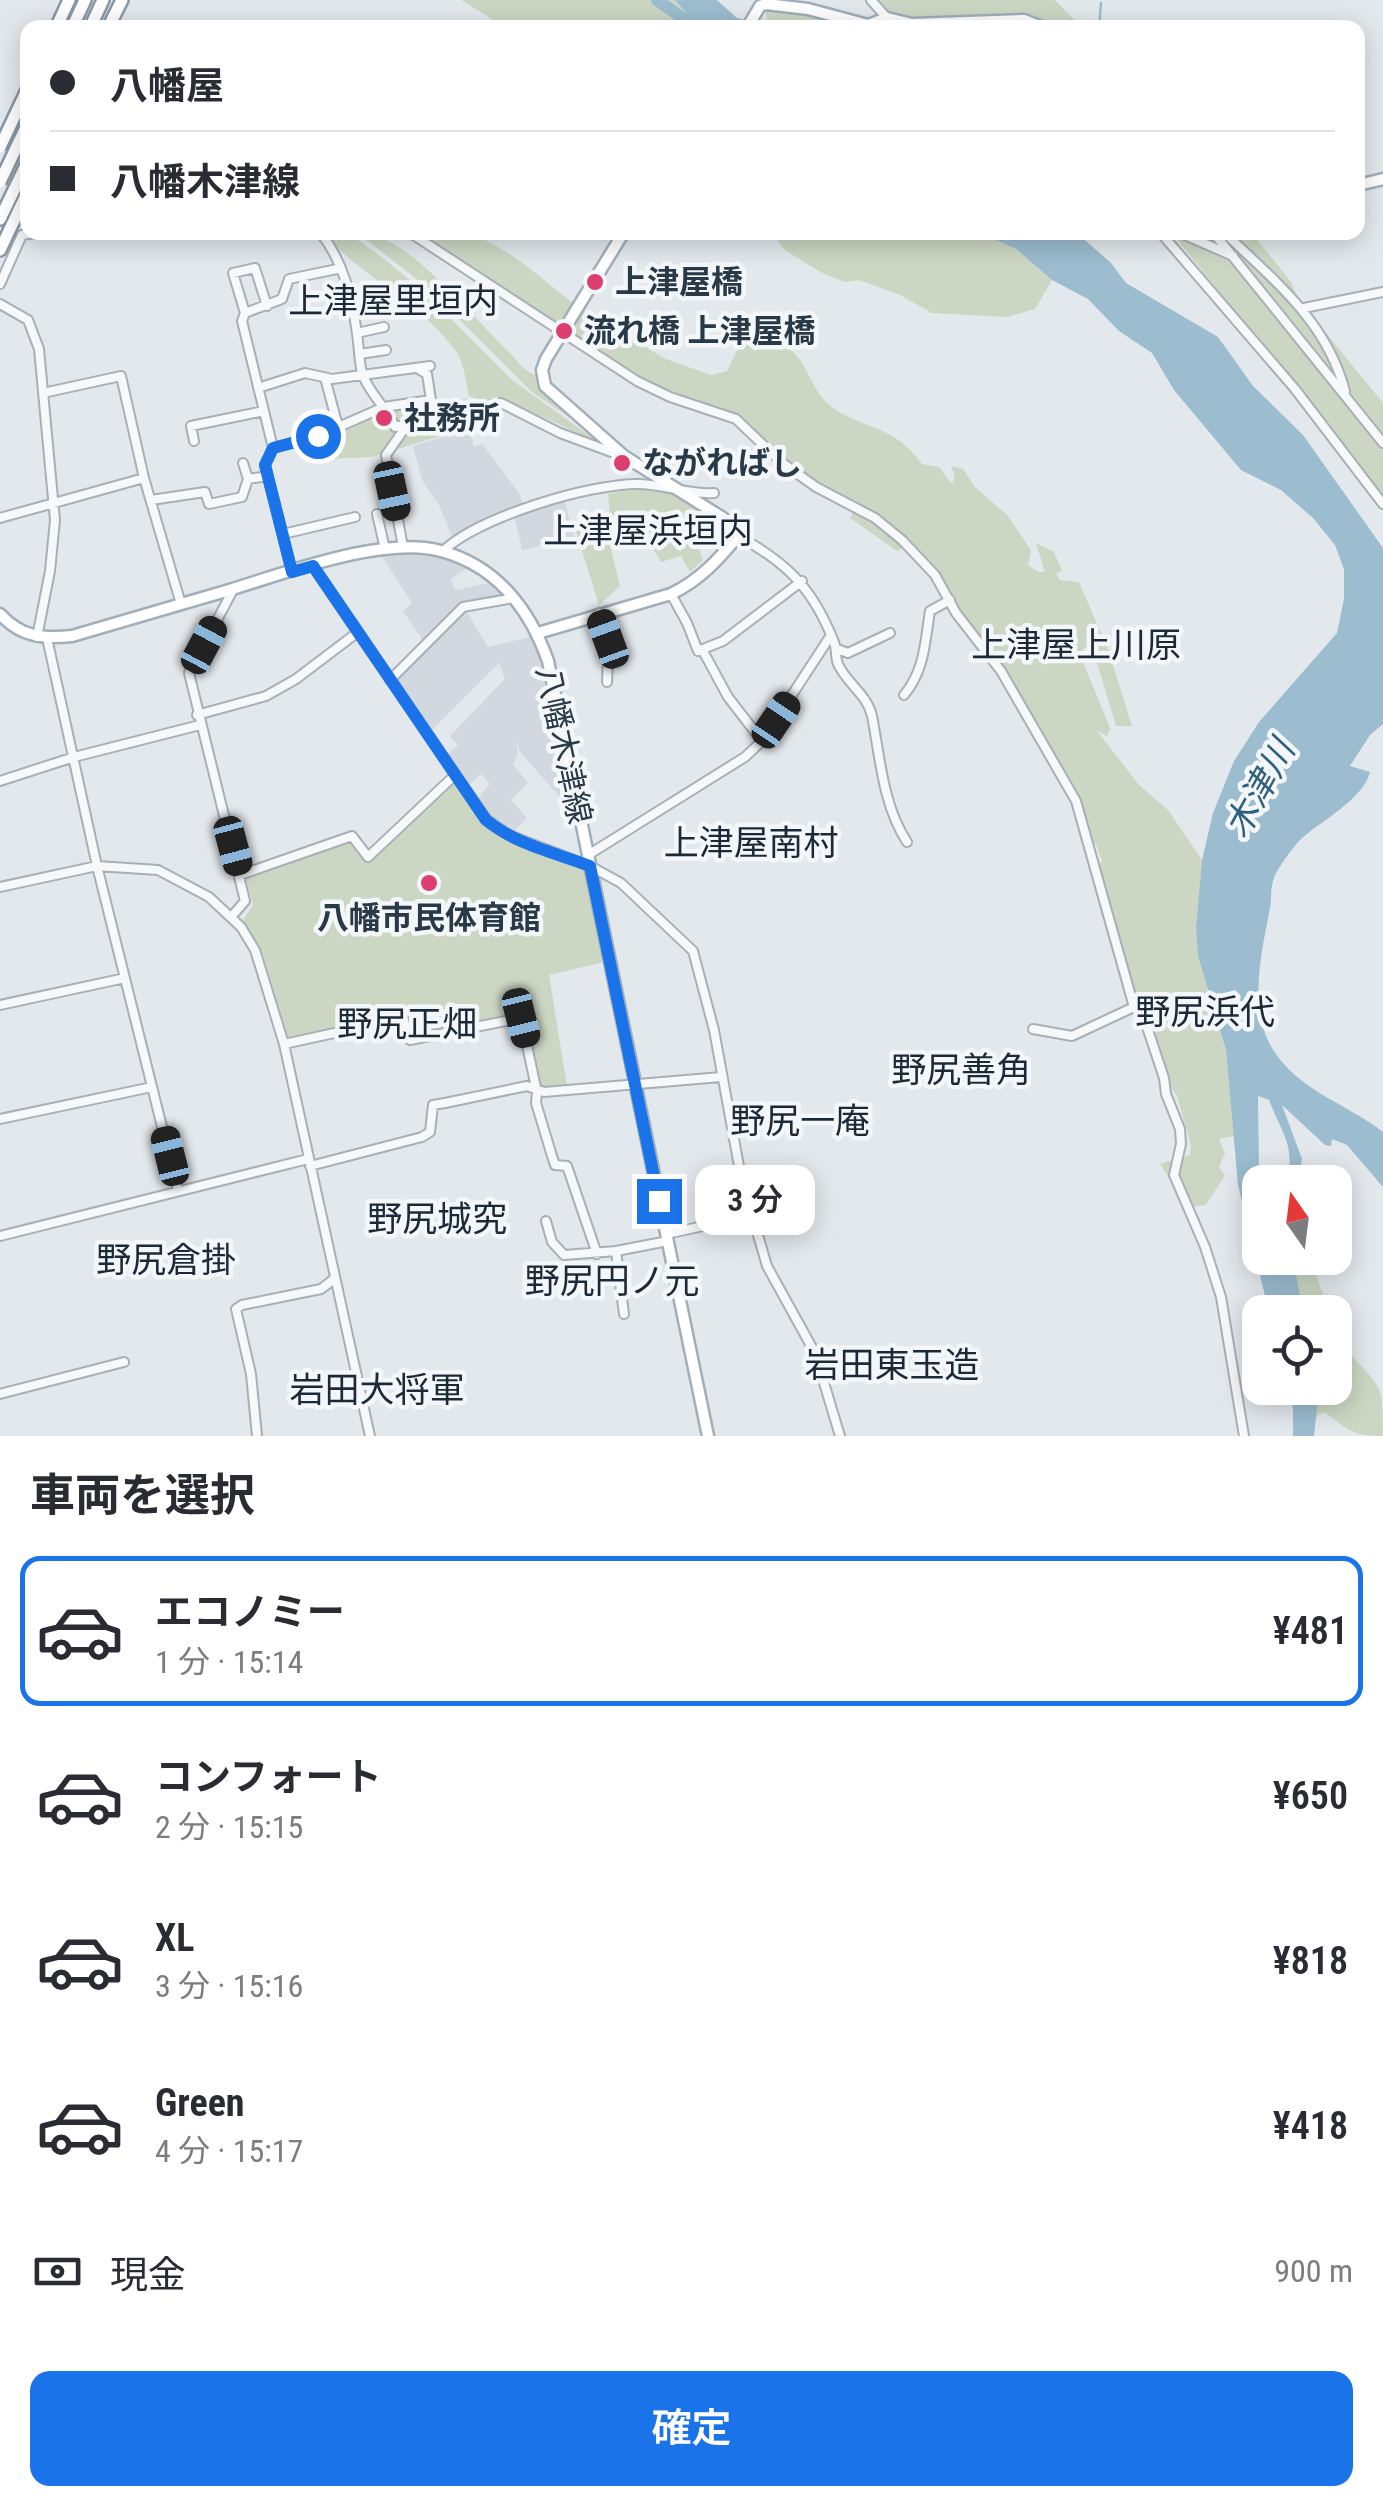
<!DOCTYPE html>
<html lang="ja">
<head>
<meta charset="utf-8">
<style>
  body { margin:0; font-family:"Roboto Condensed","Noto Sans JP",sans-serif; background:#f2f2f3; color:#2b2b33; height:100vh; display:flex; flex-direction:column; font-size:38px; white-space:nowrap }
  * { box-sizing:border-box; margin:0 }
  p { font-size:32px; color:#7c7c81 }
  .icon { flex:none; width:55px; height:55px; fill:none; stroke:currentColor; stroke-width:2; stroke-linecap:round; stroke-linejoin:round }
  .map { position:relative; height:1436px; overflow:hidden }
  .panel { display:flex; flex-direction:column; background:#fff; flex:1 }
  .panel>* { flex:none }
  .top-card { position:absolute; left:20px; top:20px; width:1345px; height:220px; border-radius:20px; box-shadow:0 5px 25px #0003; display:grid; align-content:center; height:220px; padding:0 30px; background:#fff }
  .needle { width:65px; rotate:346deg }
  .fabs { position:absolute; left:1242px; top:1165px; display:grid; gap:20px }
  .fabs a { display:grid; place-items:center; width:110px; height:110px; border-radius:20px; background:#fff; box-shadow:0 5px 25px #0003; font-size:50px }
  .end { position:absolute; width:45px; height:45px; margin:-22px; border:12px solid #1a73e8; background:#fff; box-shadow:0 0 0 5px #fff }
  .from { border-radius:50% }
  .bubble { position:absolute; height:70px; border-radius:20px; background:#fff; box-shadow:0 5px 25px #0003; font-size:32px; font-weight:600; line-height:70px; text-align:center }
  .car { position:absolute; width:30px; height:60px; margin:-30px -15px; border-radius:12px; box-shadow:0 0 8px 2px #0007; background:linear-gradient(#222 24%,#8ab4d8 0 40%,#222 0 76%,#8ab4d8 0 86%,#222 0) }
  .top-card b { display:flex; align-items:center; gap:35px; height:95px; font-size:38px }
  .top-card b+b { border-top:2px solid #e1e1e2 }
  .top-card i { width:25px; height:25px; background:#2b2b33 }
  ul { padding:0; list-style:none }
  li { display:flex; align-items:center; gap:30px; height:150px; margin:0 20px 15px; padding:0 10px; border:5px solid transparent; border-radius:20px }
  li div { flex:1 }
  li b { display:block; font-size:38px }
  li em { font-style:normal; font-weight:600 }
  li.selected { border-color:#1a73e8 }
  li>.icon { width:90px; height:90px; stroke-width:1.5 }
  h2 { padding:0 30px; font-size:45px; line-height:120px }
  .pay { display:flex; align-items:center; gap:25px; height:110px; padding:0 30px; font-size:38px }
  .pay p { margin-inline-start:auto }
  .action { display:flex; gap:20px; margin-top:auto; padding:20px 30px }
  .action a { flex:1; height:115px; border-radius:20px; background:#1a73e8; color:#fff; font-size:40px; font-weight:600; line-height:115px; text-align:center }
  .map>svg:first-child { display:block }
  .built { fill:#d1d8df }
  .green { fill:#ccd7c3 }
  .water { fill:#9bbdcf }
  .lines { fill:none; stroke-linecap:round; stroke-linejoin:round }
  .stream { stroke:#9bbdcf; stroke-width:2.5 }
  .river { stroke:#9bbdcf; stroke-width:12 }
  .minor-casing { stroke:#a7b0b7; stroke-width:12 }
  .major-casing { stroke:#a1afba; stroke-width:15 }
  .highway-casing { stroke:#8998a5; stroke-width:16 }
  .minor { stroke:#f7f8fa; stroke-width:8 }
  .major { stroke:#fff; stroke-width:10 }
  .highway { stroke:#fff; stroke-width:11 }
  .highway-bridge-casing { stroke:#8998a5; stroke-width:16; stroke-linecap:butt }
  .highway-bridge { stroke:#fff; stroke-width:11 }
  .route { stroke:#1a73e8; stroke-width:12 }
  .poi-dot { fill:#dc3e6f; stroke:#f3f7f9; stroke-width:4 }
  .labels { text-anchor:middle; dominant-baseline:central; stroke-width:9; stroke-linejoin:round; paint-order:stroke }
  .poi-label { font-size:32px; font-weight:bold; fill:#293947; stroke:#f3f7f9; text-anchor:start }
  .street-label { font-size:32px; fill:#293947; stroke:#f3f7f9 }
  .neighbourhood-label { font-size:35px; fill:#1b2938; stroke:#f3f7f9 }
  .water-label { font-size:35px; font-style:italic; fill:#2e607f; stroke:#f3f7f9 }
</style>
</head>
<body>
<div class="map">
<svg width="1383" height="1436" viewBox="0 0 1383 1436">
  <rect width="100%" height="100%" fill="#e3e8ec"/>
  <path class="built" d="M470,428L474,447L482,444L519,493L523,504L504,510L452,537L439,505L422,480L413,446Z
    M565,502L574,538L522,550L514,515Z
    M404,551L444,558L466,569L451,579L455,590L490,583L506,597L462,604L424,642L403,611L412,603L381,555Z
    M465,609L488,647L534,636L574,813L520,752L516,739L518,754L513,764L528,783L511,800L527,818L514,831L492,819L478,798L490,784L481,774L468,786L446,756L458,745L450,736L505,679L499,663L430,732L394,680Z"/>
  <path class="green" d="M461,0H675L699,27H498L497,22Z
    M876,0H1055L1081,27H1049L1030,19L911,21L887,12Z
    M765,8L809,11L871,27H909H774L768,25Z
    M323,233H348L384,259L422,290L512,380L601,444L502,398L483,401L469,396C466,382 464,363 456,351C421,303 362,277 323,233Z
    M362,233C407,233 477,323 510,353C519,363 526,374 540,376L613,447L532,392L427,287L360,235Z
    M417,233C433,233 457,228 471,234C518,251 553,292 594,317L580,339Z
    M772,233H980L1016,249L1052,280L1035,309L1007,317L932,313L900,295L859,280L845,282L822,273L785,250Z
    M1217,233H1252L1291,282L1302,310L1341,384Z
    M1173,234L1230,262L1346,401L1383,451V498Z
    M1308,311L1383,403V440L1347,392L1343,375Z
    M599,320L666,359L711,375L727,371L743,338L758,323C767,338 782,341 794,353C812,371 813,400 843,414C878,432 896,429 922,464L939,467L952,484L955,477L951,466L963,469L975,487L1007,515L1031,550L1028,565L1038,572H1045L1036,543L1054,552L1062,571L1056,574L1060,580L1079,582L1109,652L1132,726H1116L1095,656L1084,647L1081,657L1110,728L1107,736L1097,731L1139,785L1168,810L1202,860L1196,927L1198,956L1226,1050L1234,1136L1219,1139L1225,1153L1219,1167L1225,1175L1206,1205L1188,1207L1160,1164L1190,1155L1191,1145L1177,1096L1160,1072L1148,1024L1137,1010L1097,867L1102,861L1096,844L1090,843L1079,800L1028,719L1005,668L958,609L948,587L925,559L906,547L897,551L850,518L855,508L785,460L758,433L731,415L649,382L590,343L589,334Z
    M468,399L478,411L469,427L372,457L327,459L322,440L309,445L308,441L400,407Z
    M636,489L670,492L715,523L698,546L703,560L690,572L681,556L661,562L643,531L609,541L620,586L599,605L574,525L610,516L608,494Z
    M455,781L482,820L496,833L586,868L604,962L549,975L567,1086L539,1089L524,1015L413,1036L406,1016L288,1039L263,955L243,920L253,905L245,877L350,841L368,861Z
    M1293,1258H1307C1319,1276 1320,1296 1334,1312H1303Z
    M1335,1314L1349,1338L1347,1350C1382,1391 1383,1379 1383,1436C1351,1436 1348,1429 1324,1412L1315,1417L1319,1388H1335Z"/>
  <path class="water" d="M675,0H717L737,18L748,20L754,27H699Z
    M980,233H1077L1111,263L1126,283L1218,337L1253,386L1303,435L1383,548V724L1370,735L1350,766L1370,772C1364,799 1319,822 1300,840C1292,849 1278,867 1274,878C1270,887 1272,899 1270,908C1261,955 1246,1016 1278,1057C1304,1092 1350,1106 1383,1132V1187L1347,1145L1332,1139L1331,1146L1325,1145L1282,1105L1302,1159L1298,1182H1286C1297,1148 1281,1132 1269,1100L1258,1096L1260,1258H1293L1303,1312H1269L1238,1185L1226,1050L1198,956L1196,927L1202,860L1213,813L1234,761L1259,722L1337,633L1344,599V569L1335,545L1313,518L1281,490L1241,470L1174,390L1152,353L1119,331L1088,299L1052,280L1016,249Z
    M1288,1388H1319L1314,1436H1293V1408Z"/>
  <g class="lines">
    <path class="stream" d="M1099,28L1101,3"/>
    <path class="river" d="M657,0L697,28"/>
    <defs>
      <path id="minor" d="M871,0L887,18
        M0,145L28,143
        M320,232C343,261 352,296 357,334C359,346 359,361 362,373C368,392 387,408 395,427L501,403L560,433L617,454
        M409,232L637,381L670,397L736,419L781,462L816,487L875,518L902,540L935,575L956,613L1001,671L1076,801L1134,1007L1143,1015L1164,1078L1166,1094L1180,1129L1181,1144L1174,1175L1205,1247L1221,1297L1244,1436
        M1160,232L1295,389L1383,504
        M1178,232L1233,256
        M1213,232L1383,443
        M1224,232C1274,281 1326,320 1345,391
        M0,284L22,235L44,232
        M0,304L28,320L39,349L55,520L50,571L37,637
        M1304,308L1383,292
        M245,313L233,273L255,268L267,306
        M357,333L384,327
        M360,354L386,350
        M325,378L338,426
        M258,388L305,373L332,379L430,366
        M43,393L121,376L144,478L181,604
        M194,441L191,426L264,411
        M273,448L242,321L245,313L282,299L289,279L337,269
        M243,463L248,479
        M151,500L205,492L209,504L242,497L248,479L268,476
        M377,514L385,549
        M0,518L144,478
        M283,534L355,517
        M738,536C788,563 813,589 834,642C837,650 835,657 838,664C847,684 867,694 872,716C880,757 883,806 907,842
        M403,547L386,455L407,425
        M443,551C479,517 588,484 638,484C663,484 689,495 714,493
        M313,566L486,819L509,835L590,866L621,883L693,951L714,1030L741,1177L767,1266L815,1353L840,1436
        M292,572L265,465L273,448L318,436L384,407L431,400L427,374L417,368
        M671,594L687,623L698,651L723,641L802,581
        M599,613L609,639L607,682
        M47,638L97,866L178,1191
        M837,649L848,653L890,633
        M703,651L728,697L762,741
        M390,680L463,607L514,598
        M904,695C925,670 925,641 930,611L950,600
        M197,715L266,696L296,679L358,632
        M0,781L74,757L200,725
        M588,855L745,757L762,741L831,635
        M240,875L352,836L368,857L455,775
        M0,887L97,866L158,870L209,897L241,927L255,950L284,1044L370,1436
        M232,916L245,901L189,673L234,588
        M0,1005L125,978
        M1033,1029L1072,1036L1134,1007
        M284,1044L403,1018L410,1040L521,1018L537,1092L536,1103L552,1156L555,1165L567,1166L597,1254
        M0,1119L152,1087
        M310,1166L422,1137L430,1132L433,1105L445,1103L527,1086L544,1092L721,1077
        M546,1221L552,1242L564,1255L616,1251
        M667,1234L753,1215
        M0,1236L308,1159
        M624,1314L616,1251L668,1241
        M0,1394L124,1362
        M257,1436L251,1374L236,1309L242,1305L321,1289L334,1279"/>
      <path id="major" d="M747,28L760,6L766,4L808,9L868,25L887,18L912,24L1024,20L1044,28
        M1358,185L1383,179
        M0,614C21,637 43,639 72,636C123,621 175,606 226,591C283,574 384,535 441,551C497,566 530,610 548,661L708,1436
        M538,633L671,594C700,580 718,560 738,536L723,518L624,456L545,386L542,370L546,359L624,232"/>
      <path id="highway" d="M56,28L69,0
        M72,28L85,0
        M90,28L103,0
        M108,28L122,0
        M0,219L28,161
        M0,250L28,191"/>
    </defs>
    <use href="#minor" class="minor-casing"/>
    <use href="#major" class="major-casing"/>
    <use href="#highway" class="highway-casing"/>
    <use href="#minor" class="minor"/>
    <use href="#major" class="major"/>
    <use href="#highway" class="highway"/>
    <defs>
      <path id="highway-bridge" d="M0,147L28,88
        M0,182L28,123"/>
    </defs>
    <use href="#highway-bridge" class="highway-bridge-casing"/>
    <use href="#highway-bridge" class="highway-bridge"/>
  </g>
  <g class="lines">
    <path class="route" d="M318,436L273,448L265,465L292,572L313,566L486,820C515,844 555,853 590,866L659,1201"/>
  </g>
  <g class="poi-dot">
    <circle cx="595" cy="282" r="10"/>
    <circle cx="564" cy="331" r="10"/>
    <circle cx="384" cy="418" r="10"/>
    <circle cx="622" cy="463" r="10"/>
    <circle cx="429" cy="883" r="10"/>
  </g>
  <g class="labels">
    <g class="poi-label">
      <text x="615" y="282">上津屋橋</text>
      <text x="584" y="331">流れ橋 上津屋橋</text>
      <text x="404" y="418">社務所</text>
      <text x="642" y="463">ながればし</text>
      <text x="429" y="918" text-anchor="middle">八幡市民体育館</text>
    </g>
    <g class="street-label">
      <text transform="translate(564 745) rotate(78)">八幡木津線</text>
    </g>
    <g class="neighbourhood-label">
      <text x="393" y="301">上津屋里垣内</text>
      <text x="648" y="531">上津屋浜垣内</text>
      <text x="1076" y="645">上津屋上川原</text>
      <text x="751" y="843">上津屋南村</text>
      <text x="1205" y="1012">野尻浜代</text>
      <text x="407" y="1024">野尻正畑</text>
      <text x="961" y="1070">野尻善角</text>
      <text x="800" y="1121">野尻一庵</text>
      <text x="437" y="1219">野尻城究</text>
      <text x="166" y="1260">野尻倉掛</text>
      <text x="612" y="1281">野尻円ノ元</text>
      <text x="892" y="1365">岩田東玉造</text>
      <text x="377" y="1390">岩田大将軍</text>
    </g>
    <g class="water-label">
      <text transform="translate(1260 789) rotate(-61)">木津川</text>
    </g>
  </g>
</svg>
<div class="fabs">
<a><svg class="needle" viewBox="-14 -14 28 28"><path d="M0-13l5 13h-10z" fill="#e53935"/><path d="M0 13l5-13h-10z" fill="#7c7c81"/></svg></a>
<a><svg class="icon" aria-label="locate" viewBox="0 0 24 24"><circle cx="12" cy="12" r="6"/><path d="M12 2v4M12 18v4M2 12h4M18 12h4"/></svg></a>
</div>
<i class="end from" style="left:318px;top:436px"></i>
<i class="end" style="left:659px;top:1201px"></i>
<div class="bubble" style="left:695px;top:1165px;width:120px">3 分</div>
<i class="car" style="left:392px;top:491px;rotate:168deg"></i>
<i class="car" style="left:608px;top:639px;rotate:340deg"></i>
<i class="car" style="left:204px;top:645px;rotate:28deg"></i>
<i class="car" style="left:776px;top:720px;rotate:34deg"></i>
<i class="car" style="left:233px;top:846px;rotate:165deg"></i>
<i class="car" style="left:521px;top:1018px;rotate:166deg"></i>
<i class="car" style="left:170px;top:1156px;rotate:346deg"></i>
<div class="top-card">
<b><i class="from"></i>八幡屋</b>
<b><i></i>八幡木津線</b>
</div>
</div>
<section class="panel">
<h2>車両を選択</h2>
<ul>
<li class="selected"><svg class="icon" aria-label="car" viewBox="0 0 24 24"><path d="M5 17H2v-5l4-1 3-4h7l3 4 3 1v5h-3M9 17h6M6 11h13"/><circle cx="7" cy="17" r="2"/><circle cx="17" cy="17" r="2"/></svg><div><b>エコノミー</b><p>1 分 · 15:14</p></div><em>¥481</em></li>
<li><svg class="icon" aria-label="car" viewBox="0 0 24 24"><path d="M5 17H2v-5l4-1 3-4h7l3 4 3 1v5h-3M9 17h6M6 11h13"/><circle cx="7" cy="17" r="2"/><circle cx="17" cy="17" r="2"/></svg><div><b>コンフォート</b><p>2 分 · 15:15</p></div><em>¥650</em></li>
<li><svg class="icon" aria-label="car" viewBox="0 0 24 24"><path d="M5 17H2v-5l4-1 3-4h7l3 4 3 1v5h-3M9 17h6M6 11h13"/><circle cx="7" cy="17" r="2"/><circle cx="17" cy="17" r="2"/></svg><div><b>XL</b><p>3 分 · 15:16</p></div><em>¥818</em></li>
<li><svg class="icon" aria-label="car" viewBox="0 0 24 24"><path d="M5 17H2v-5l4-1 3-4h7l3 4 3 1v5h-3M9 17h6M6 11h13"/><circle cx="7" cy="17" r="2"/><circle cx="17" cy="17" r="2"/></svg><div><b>Green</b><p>4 分 · 15:17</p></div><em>¥418</em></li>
</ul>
<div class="pay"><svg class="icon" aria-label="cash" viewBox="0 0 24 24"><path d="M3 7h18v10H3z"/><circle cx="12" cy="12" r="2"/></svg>現金<p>900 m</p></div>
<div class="action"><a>確定</a></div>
</section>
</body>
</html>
